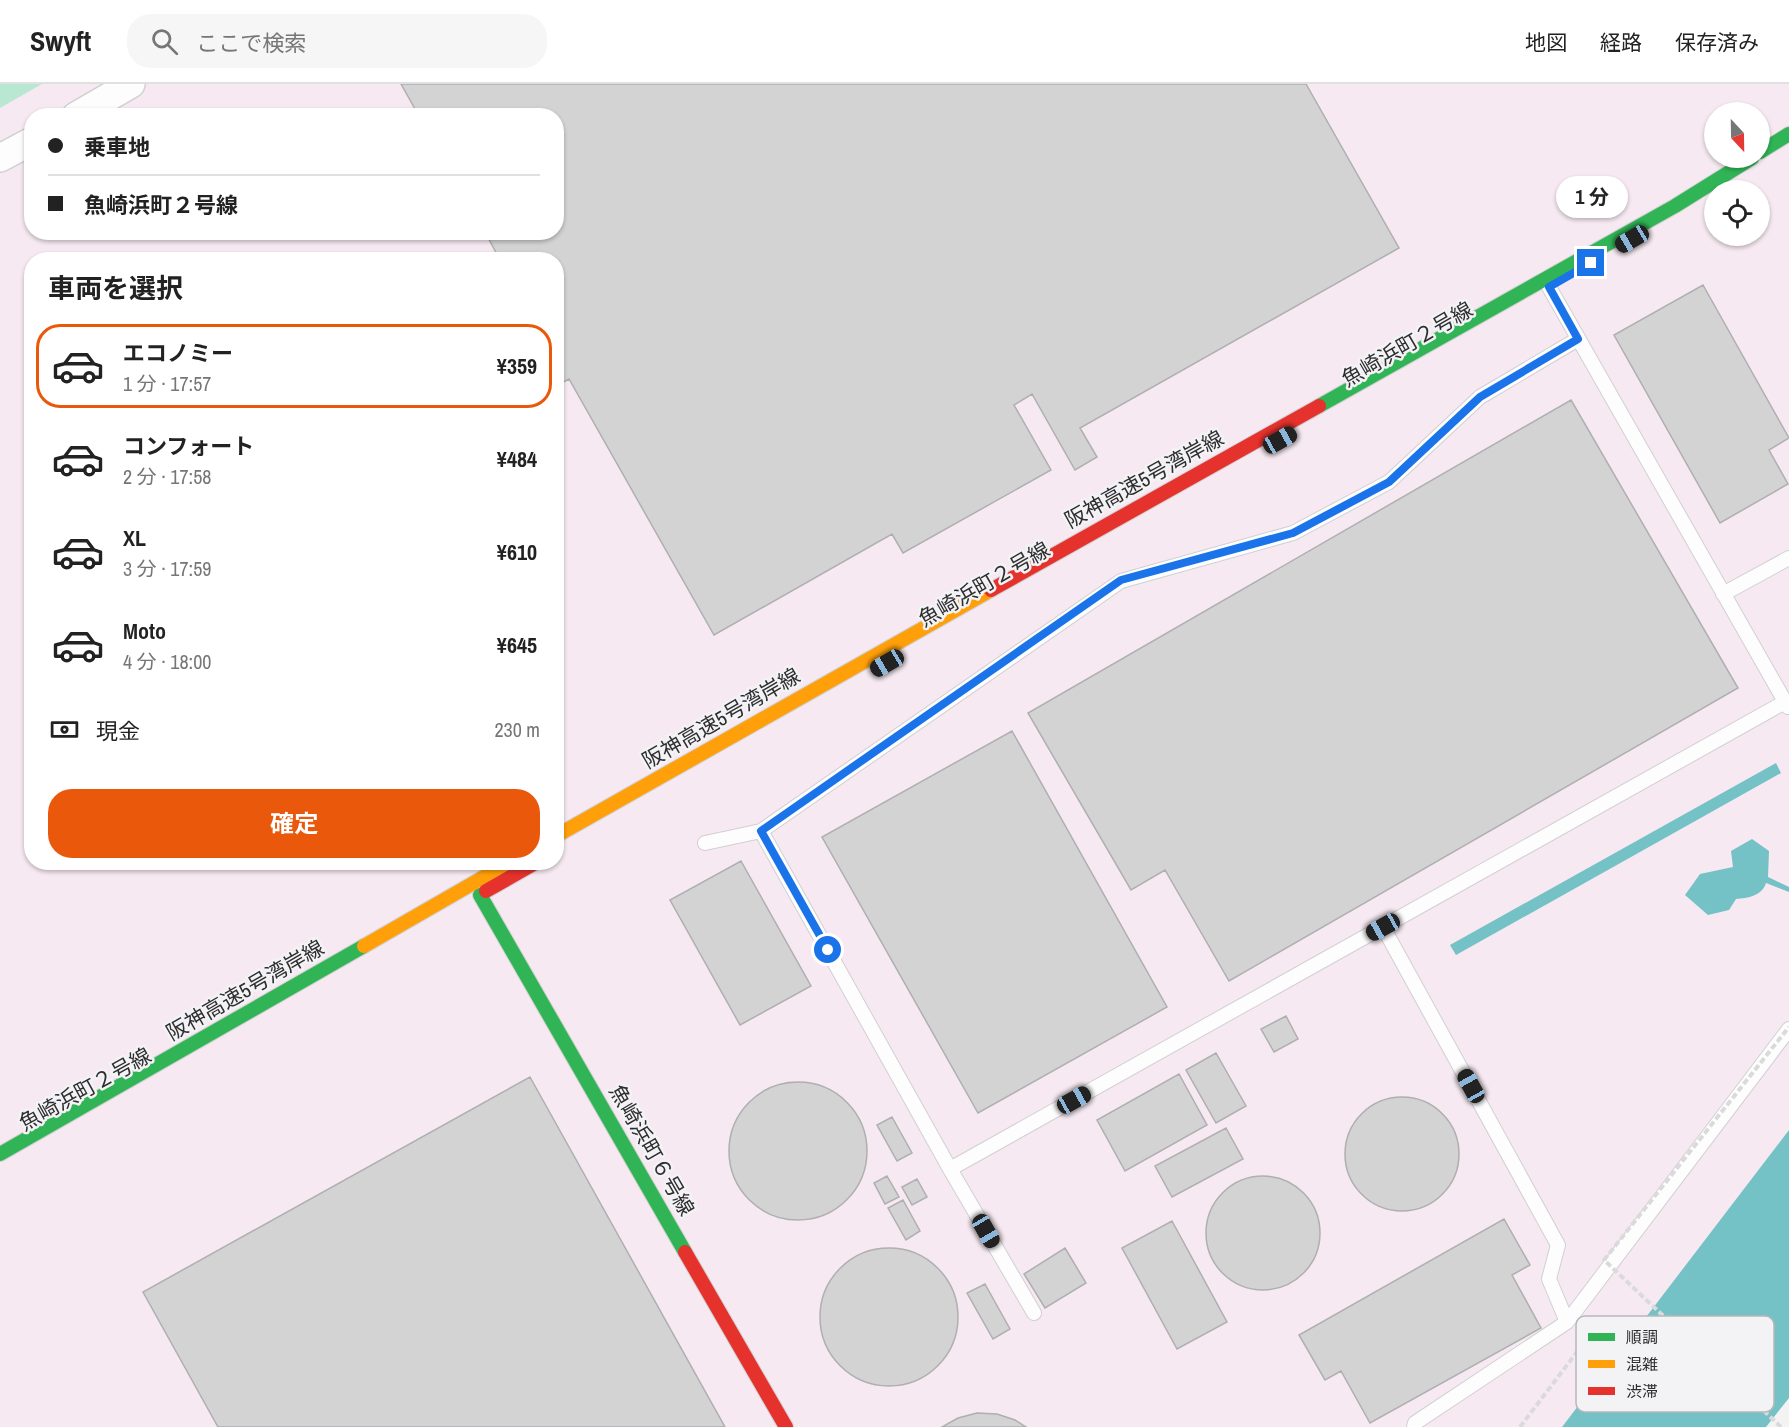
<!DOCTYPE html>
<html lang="ja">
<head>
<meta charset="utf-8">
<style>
  body { margin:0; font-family:"Archivo Narrow","Noto Sans JP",sans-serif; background:#f6f6f6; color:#222; height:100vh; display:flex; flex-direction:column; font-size:22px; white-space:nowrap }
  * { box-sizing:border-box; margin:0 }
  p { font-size:20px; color:#767676 }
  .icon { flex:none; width:33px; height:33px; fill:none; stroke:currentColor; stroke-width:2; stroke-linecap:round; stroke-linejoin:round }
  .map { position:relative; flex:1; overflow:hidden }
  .details { position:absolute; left:24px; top:168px; width:540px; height:618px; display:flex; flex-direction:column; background:#fff; border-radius:24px; box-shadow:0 2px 4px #0004 }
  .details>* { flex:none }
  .banner { position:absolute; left:24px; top:24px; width:540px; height:132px; border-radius:24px; box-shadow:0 2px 4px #0004; display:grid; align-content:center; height:132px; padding:0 24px; background:#fff }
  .needle { width:39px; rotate:158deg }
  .buttons { position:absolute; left:1704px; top:18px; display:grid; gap:12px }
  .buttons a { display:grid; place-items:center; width:66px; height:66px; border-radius:50%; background:#fff; box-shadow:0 2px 4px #0004; font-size:30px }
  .end { position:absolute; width:27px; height:27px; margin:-14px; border:8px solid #1a73e8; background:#fff; box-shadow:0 0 0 3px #fff }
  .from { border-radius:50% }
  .bubble { position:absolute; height:42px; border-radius:21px; background:#fff; box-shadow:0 2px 4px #0004; font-size:20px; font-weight:700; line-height:42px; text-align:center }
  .car { position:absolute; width:18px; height:36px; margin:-18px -9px; border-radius:8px; box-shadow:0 0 4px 2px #0007; background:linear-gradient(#222 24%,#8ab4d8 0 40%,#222 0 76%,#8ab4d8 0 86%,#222 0) }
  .banner b { display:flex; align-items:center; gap:21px; height:57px; font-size:22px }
  .banner b+b { border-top:2px solid #e0e0e0 }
  .banner i { width:15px; height:15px; background:#222 }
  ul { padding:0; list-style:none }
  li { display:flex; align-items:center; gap:18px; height:84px; margin:0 12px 9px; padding:0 12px; border:3px solid transparent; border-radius:24px }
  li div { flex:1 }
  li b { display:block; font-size:22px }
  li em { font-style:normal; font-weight:700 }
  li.on { border-color:#ea580c }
  li>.icon { width:54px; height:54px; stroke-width:1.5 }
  h2 { padding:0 24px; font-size:27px; line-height:72px }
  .pay { display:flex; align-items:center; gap:15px; height:66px; padding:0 24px; font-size:22px }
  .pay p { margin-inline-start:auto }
  .action { display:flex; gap:12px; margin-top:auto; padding:12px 24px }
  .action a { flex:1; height:69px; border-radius:24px; background:#ea580c; color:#fff; font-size:24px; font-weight:700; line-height:69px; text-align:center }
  header { display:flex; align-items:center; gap:36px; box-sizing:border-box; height:84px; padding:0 30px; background:#fff; border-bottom:2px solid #e0e0e0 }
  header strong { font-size:28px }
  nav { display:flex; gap:33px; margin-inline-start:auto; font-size:21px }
  .search { width:420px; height:54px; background:#f6f6f6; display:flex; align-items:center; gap:15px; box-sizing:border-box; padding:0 21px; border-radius:24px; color:#767676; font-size:22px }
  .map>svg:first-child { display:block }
  .industrial { fill:#f6e9f1; fill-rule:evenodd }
  .green { fill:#b9e8d2 }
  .water { fill:#74c1c6 }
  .building { fill:#d3d3d4; stroke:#afafb0; stroke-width:1.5 }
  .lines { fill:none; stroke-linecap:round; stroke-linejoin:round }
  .lane-casing { stroke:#d0d0d1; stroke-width:16 }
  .street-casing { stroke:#d0d0d1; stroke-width:30 }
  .fast-casing { stroke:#d0d0d1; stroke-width:16 }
  .slow-casing { stroke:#d0d0d1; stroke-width:16 }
  .jam-casing { stroke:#d0d0d1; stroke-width:16 }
  .path { stroke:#dadadb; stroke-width:4; stroke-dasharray:6 3; stroke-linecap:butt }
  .lane { stroke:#fdfdfd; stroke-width:14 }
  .street { stroke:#fdfdfd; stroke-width:27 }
  .fast { stroke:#30b455; stroke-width:14 }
  .slow { stroke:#ff9f0a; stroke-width:14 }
  .jam { stroke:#e5322d; stroke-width:14 }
  .path-bridge { stroke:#dadadb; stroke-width:4; stroke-dasharray:6 3; stroke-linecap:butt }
  .route { stroke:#1a73e8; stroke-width:8 }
  .labels { text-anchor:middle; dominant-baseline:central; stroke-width:5; stroke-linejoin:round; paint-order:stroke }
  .street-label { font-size:21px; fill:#2e2e2f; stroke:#f3f2f5 }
  .key { fill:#f3f2f5; stroke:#b8b7ba; stroke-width:1.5 }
  .key-label { font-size:16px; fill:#2e2e2f }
</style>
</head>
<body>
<header>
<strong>Swyft</strong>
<div class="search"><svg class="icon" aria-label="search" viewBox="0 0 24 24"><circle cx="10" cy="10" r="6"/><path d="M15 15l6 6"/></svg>ここで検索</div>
<nav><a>地図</a><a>経路</a><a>保存済み</a></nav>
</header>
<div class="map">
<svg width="1789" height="1343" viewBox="0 0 1789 1343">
  <rect width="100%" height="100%" fill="#f3f3f4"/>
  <path class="industrial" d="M0,0H1789V1046L1562,1343H0ZM1714,28H1760V74H1714ZM32,32H556V148H32ZM1714,106H1760V152H1714ZM32,176H556V778H32Z"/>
  <path class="green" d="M0,0H42L0,24Z"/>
  <path class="water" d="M1776,679L1781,689L1456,871L1450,861Z
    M1752,755L1769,767L1768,793L1789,803V808L1766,799C1762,812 1748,814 1736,815L1729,826L1708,831L1685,811L1700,790L1733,783L1731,767Z
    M1789,1046V1314L1766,1343H1562Z"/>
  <path class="building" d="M401,0H1306L1399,164L1080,344L1097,373L1075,386L1032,310L1014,321L1051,386L903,469L892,450L714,551L569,295L556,302V176H500L485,148H556V32H419Z
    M1703,201L1789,354L1769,366L1788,400L1720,439L1614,251Z
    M1571,316L1738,604L1229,897L1165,786L1131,806L1028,629Z
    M1012,647L1167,923L978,1029L822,753Z
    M741,777L811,902L740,941L670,816Z
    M1286,932L1298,955L1274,968L1261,945Z
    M1216,969L1246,1022L1216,1039L1186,986Z
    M1179,990L1207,1041L1125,1087L1097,1036Z
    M530,993L725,1343H218L143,1208Z
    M729 1067a69 69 0 1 1 138 0a69 69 0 1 1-138 0Z
    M1345 1070a57 57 0 1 1 114 0a57 57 0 1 1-114 0Z
    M892,1033L912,1069L897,1077L877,1041Z
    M1226,1044L1243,1075L1172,1113L1155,1082Z
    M887,1092L899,1113L885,1120L874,1099Z
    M1206 1149a57 57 0 1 1 114 0a57 57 0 1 1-114 0Z
    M917,1095L927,1113L912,1121L902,1103Z
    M903,1116L920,1147L906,1156L888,1124Z
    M1504,1135L1530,1181L1512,1191L1541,1244L1370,1339L1341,1287L1325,1296L1299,1251Z
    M1172,1137L1227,1238L1177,1265L1122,1164Z
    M1065,1164L1086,1199L1045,1224L1024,1190Z
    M820 1233a69 69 0 1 1 138 0a69 69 0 1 1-138 0Z
    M985,1200L1010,1245L993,1255L967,1209Z
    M977,1329L997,1330L1015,1336L1026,1343H942L958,1334Z"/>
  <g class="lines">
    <defs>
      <path id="lane" d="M1549,203L1788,623
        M1723,510L1789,474
        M761,747L950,1085L1034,1229
        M705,759L761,747L1121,497L1293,449L1389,398L1480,313L1578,255
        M1383,843L1558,1161L1549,1195L1567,1238
        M950,1085L1785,618
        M1414,1343L1415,1339L1567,1238L1789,945"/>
      <path id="street" d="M76,32L131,0
        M0,74L32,57"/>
      <path id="fast" d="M1760,68L1789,50
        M1319,322L1675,122L1752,74
        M480,811L685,1168
        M0,1070L364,862"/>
      <path id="slow" d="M556,752L991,506
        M364,862L510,778"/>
      <path id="jam" d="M991,506L1319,322
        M486,807L537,778
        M685,1168L786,1343"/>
    </defs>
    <use href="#lane" class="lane-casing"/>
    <use href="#street" class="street-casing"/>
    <use href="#fast" class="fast-casing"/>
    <use href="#slow" class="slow-casing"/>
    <use href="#jam" class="jam-casing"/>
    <path class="path" d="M1520,1343L1583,1260"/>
    <use href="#lane" class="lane"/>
    <use href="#street" class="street"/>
    <use href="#fast" class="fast"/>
    <use href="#slow" class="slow"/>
    <use href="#jam" class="jam"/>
    <path class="path-bridge" d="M1781,1343L1604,1176L1789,943"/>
  </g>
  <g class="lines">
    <path class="route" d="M828,866L761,747L1121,496L1293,449L1389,398L1480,313L1578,255L1549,203L1591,179"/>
  </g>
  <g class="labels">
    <g class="street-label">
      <text transform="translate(1407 260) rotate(-30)">魚崎浜町２号線</text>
      <text transform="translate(1144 395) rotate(-29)">阪神高速5号湾岸線</text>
      <text transform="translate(984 500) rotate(-30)">魚崎浜町２号線</text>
      <text transform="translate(721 634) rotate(-30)">阪神高速5号湾岸線</text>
      <text transform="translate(245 906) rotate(-30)">阪神高速5号湾岸線</text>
      <text transform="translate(85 1005) rotate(-29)">魚崎浜町２号線</text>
      <text transform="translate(652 1066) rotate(60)">魚崎浜町６号線</text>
    </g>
  </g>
  <rect x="1576" y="1232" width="198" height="96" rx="9" class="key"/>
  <rect x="1588" y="1249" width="27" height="8" fill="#30b455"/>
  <rect x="1588" y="1276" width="27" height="8" fill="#ff9f0a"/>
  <rect x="1588" y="1303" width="27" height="8" fill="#e5322d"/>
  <g class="key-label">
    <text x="1626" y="1259">順調</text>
    <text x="1626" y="1286">混雑</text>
    <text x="1626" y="1313">渋滞</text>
  </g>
</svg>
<div class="buttons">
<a><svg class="needle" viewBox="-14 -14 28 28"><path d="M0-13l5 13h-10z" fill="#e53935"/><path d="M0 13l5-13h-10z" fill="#767676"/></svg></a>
<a><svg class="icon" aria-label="locate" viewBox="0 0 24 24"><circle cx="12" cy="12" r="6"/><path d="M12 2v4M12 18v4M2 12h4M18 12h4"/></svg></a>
</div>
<i class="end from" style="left:828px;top:866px"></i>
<i class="end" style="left:1591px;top:179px"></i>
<div class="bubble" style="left:1556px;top:92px;width:72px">1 分</div>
<i class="car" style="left:1632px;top:155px;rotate:240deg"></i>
<i class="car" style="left:1280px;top:356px;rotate:61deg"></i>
<i class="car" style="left:887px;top:579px;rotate:240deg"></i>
<i class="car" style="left:1383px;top:843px;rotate:241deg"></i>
<i class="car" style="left:1471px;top:1002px;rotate:331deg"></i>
<i class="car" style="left:1074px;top:1016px;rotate:61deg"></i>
<i class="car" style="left:986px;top:1147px;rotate:150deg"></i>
<div class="banner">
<b><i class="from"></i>乗車地</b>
<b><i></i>魚崎浜町２号線</b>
</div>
<section class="details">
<h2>車両を選択</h2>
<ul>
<li class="on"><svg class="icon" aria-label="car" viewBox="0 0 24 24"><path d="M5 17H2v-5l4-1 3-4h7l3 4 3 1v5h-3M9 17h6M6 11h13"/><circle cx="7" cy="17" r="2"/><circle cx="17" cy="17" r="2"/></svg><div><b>エコノミー</b><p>1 分 · 17:57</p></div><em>¥359</em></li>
<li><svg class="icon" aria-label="car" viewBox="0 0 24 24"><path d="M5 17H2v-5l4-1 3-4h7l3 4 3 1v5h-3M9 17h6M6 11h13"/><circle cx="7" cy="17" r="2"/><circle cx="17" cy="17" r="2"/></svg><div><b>コンフォート</b><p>2 分 · 17:58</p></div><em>¥484</em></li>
<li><svg class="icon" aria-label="car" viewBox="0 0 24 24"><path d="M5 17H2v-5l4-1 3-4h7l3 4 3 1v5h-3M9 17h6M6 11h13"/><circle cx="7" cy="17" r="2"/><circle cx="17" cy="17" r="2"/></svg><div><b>XL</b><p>3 分 · 17:59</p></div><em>¥610</em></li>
<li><svg class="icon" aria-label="car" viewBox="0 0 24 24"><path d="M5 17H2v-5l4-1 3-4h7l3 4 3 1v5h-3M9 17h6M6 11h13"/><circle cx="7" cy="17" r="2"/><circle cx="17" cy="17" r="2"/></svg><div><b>Moto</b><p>4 分 · 18:00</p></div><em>¥645</em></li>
</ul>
<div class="pay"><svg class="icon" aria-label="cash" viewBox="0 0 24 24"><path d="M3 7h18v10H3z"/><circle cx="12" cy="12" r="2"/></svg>現金<p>230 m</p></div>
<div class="action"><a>確定</a></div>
</section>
</div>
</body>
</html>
